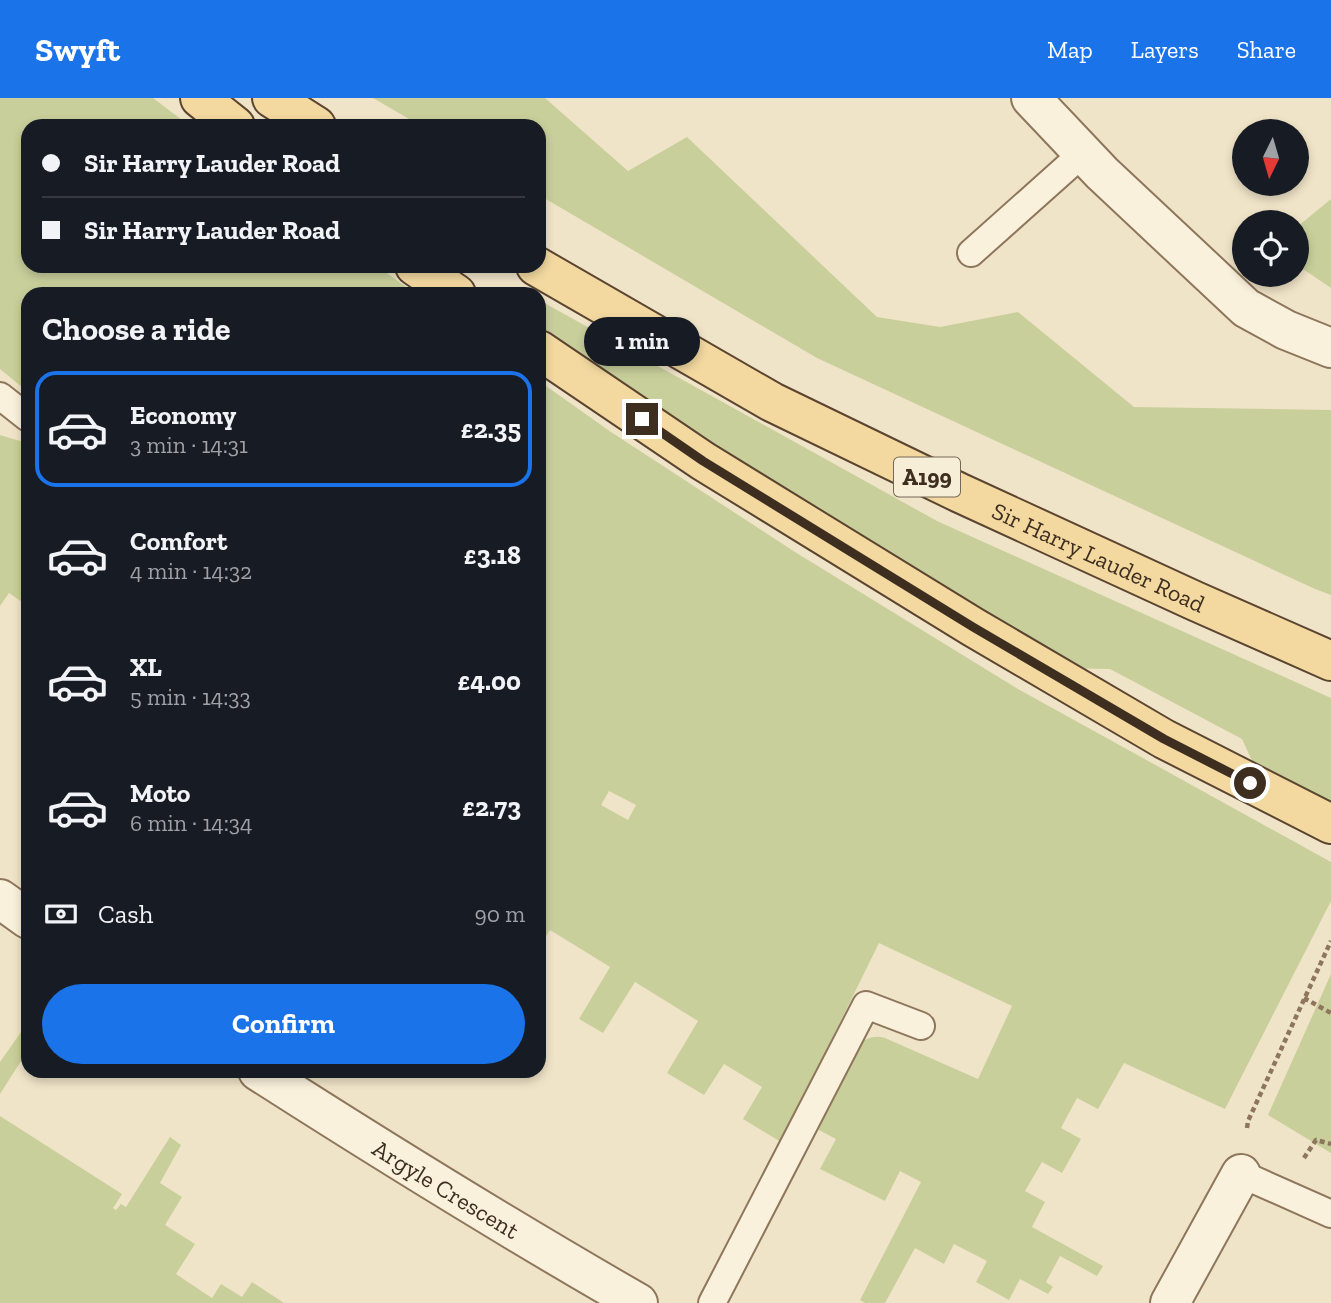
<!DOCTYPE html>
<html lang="en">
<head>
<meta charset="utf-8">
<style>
  body { margin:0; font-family:"Zilla Slab",serif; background:#20242c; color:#f1f3f6; height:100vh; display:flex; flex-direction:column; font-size:26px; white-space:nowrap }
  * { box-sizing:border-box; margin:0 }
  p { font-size:23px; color:#9ea1a6 }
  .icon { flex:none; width:38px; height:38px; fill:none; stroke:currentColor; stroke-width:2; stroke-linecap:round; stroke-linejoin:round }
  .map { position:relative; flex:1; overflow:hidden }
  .details { position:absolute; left:21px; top:189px; width:525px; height:791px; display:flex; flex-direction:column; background:#171b24; border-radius:21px; box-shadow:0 4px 10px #0003 }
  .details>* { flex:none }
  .guide { position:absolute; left:21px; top:21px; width:525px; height:154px; border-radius:21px; box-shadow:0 4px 10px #0003; display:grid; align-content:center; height:154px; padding:0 21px; background:#171b24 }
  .needle { width:46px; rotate:185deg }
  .fabs { position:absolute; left:1232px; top:21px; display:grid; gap:14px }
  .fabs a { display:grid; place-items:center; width:77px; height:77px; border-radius:50%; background:#171b24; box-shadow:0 4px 10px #0003; font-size:35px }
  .end { position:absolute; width:32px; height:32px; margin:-16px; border:9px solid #3d2e20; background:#fff; box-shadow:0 0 0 4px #fff }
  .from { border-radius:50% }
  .bubble { position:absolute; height:49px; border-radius:24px; background:#171b24; box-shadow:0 4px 10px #0003; font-size:23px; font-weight:700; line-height:49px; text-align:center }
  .guide b { display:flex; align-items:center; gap:24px; height:66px; font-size:26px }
  .guide b+b { border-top:2px solid #363941 }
  .guide i { width:18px; height:18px; background:#f1f3f6 }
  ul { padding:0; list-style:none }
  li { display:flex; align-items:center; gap:21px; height:116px; margin:0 14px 10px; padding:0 7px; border:4px solid transparent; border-radius:21px }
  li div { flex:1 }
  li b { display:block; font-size:26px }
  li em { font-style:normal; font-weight:700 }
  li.active { border-color:#1a73e8 }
  li>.icon { width:63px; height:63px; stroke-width:1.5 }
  h2 { padding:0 21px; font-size:32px; line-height:84px }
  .pay { display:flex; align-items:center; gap:18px; height:77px; padding:0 21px; font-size:26px }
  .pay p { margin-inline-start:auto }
  .button { display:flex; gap:14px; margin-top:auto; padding:14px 21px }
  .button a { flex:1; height:80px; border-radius:42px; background:#1a73e8; color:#fff; font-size:28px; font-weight:700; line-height:80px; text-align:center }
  header { display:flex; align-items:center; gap:42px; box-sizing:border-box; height:98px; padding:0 35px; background:#1a73e8; color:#fff }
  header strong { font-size:33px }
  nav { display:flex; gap:38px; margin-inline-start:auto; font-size:24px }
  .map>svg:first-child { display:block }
  .green { fill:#c9cf9b; fill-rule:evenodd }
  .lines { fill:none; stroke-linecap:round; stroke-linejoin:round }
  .lane-casing { stroke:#8d765c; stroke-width:30 }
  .street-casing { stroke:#8d765c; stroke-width:42 }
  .primary-casing { stroke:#5b4430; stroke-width:42 }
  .path { stroke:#8d765c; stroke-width:4.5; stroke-dasharray:5 3.5; stroke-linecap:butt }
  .lane { stroke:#faf1dc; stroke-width:26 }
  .street { stroke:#faf1dc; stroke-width:38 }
  .primary { stroke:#f3d9a0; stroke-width:38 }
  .route { stroke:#3d2e20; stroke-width:9 }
  .labels { text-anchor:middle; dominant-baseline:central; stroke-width:5; stroke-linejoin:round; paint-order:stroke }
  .shield { fill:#f7eed8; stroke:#756857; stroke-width:2 }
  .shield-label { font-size:23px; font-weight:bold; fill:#3d2e20 }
  .street-label { font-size:24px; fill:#3d2e20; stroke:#f7eed8 }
</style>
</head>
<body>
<header>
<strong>Swyft</strong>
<nav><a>Map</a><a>Layers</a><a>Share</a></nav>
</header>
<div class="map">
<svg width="1331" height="1205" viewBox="0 0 1331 1205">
  <rect width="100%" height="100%" fill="#f0e4c8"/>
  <path class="green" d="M0,0H153L190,28H28V168H377L416,196H28V294L0,271Z
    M373,0H545L628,73L687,39L877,219L940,229L1018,214L1134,309L1331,312V497L1315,491L817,260L539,97V28H421Z
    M1331,101V190L1297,167V129Z
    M539,202L937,423L1331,600V717L1261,682L1242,641L1110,571L1058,570L539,243Z
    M539,283L611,334L795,454L1018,591L1331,764V803L1225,1011L1124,965L1098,1011L1077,1000L1061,1030L1081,1041L1062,1075L1042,1064L1025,1093L1045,1104L1032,1129L1103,1168L1097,1178L1060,1158L1046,1184L1053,1189L1048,1196L1020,1181L1009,1202L976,1184L987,1163L954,1146L944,1166L915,1150L885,1205H865L860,1202L921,1084L900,1073L885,1103L820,1071L836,1041L815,1030L857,947C867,940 874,937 885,940L978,981L1012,908L879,845L781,1044L743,1021L762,989L724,966L704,997L667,975L698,923L635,884L603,935L579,921L610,869L550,832L539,849ZM609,693L636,707L628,722L601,707Z
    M0,337L20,343L28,348V508L9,495L0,508Z
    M1331,876V1055L1268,1017Z
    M21,934L28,940V952L0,996V964Z
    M0,1018L122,1096L113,1110L116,1112L121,1106L126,1109L170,1039L181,1047L160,1085L182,1099L165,1127L195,1146L176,1176L212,1200L221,1186L242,1199L252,1184L284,1205H0Z"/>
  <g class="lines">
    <defs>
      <path id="lane" d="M971,155L1083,55
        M0,298L28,320
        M1241,1076L1331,1116
        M712,1205L866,907L921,928"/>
      <g id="street">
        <path d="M1031,0L1102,75L1246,210L1286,232L1331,250"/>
        <path d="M0,801L28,821"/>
        <path id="s1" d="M258,973C383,1053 509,1131 638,1205"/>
        <path d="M1170,1205L1241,1076"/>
      </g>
      <g id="primary">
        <path d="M200,0L235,28"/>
        <path d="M272,0L316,28"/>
        <path d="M415,168L456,196"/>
        <path id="s2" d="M536,168L772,304L960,395L1195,503L1331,563"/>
        <path d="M539,252L703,363L973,529L1164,641L1331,726"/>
      </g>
    </defs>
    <use href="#lane" class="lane-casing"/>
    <use href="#street" class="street-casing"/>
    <use href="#primary" class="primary-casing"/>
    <path class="path" d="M1304,900L1331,915
      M1247,1030L1248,1023L1331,843
      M1304,1060L1316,1042L1331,1046"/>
    <use href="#lane" class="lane"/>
    <use href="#street" class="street"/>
    <use href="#primary" class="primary"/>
  </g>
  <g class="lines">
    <path class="route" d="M642,321L703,363L973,529L1164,641L1250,685"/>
  </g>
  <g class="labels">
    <rect class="shield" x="894" y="359.5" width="66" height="39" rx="5"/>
    <g class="shield-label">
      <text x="927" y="379">A199</text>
    </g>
    <g class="street-label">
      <text stroke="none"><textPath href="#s2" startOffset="634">Sir Harry Lauder Road</textPath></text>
      <text stroke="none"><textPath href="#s1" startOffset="222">Argyle Crescent</textPath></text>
    </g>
  </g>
</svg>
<div class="fabs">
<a><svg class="needle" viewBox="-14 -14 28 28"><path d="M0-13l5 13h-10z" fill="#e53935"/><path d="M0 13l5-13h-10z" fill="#9ea1a6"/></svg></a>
<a><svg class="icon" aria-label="locate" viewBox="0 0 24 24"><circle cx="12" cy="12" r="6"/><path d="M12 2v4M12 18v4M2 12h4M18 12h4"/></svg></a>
</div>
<i class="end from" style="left:1250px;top:685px"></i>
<i class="end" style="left:642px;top:321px"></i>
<div class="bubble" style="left:584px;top:219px;width:116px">1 min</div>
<div class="guide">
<b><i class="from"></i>Sir Harry Lauder Road</b>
<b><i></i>Sir Harry Lauder Road</b>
</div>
<section class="details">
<h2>Choose a ride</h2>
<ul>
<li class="active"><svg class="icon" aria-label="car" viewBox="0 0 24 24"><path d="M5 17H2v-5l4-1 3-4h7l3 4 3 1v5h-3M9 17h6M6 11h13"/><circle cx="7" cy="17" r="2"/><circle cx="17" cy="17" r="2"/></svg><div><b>Economy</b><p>3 min · 14:31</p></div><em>£2.35</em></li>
<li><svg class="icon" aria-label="car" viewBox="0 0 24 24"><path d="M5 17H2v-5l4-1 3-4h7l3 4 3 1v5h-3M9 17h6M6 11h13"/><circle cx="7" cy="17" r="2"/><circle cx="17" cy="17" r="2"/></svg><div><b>Comfort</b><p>4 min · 14:32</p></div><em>£3.18</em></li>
<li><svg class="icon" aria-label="car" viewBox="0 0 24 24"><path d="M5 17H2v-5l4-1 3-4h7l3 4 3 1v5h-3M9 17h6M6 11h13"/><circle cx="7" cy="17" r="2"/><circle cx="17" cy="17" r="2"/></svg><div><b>XL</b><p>5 min · 14:33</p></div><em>£4.00</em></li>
<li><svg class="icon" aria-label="car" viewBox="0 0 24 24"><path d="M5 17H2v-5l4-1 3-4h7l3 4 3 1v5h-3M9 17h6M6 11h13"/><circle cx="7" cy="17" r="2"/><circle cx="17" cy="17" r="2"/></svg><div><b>Moto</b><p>6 min · 14:34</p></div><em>£2.73</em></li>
</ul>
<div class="pay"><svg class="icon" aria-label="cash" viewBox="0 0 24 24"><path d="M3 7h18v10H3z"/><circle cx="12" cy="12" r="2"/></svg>Cash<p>90 m</p></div>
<div class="button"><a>Confirm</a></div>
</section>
</div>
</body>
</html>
